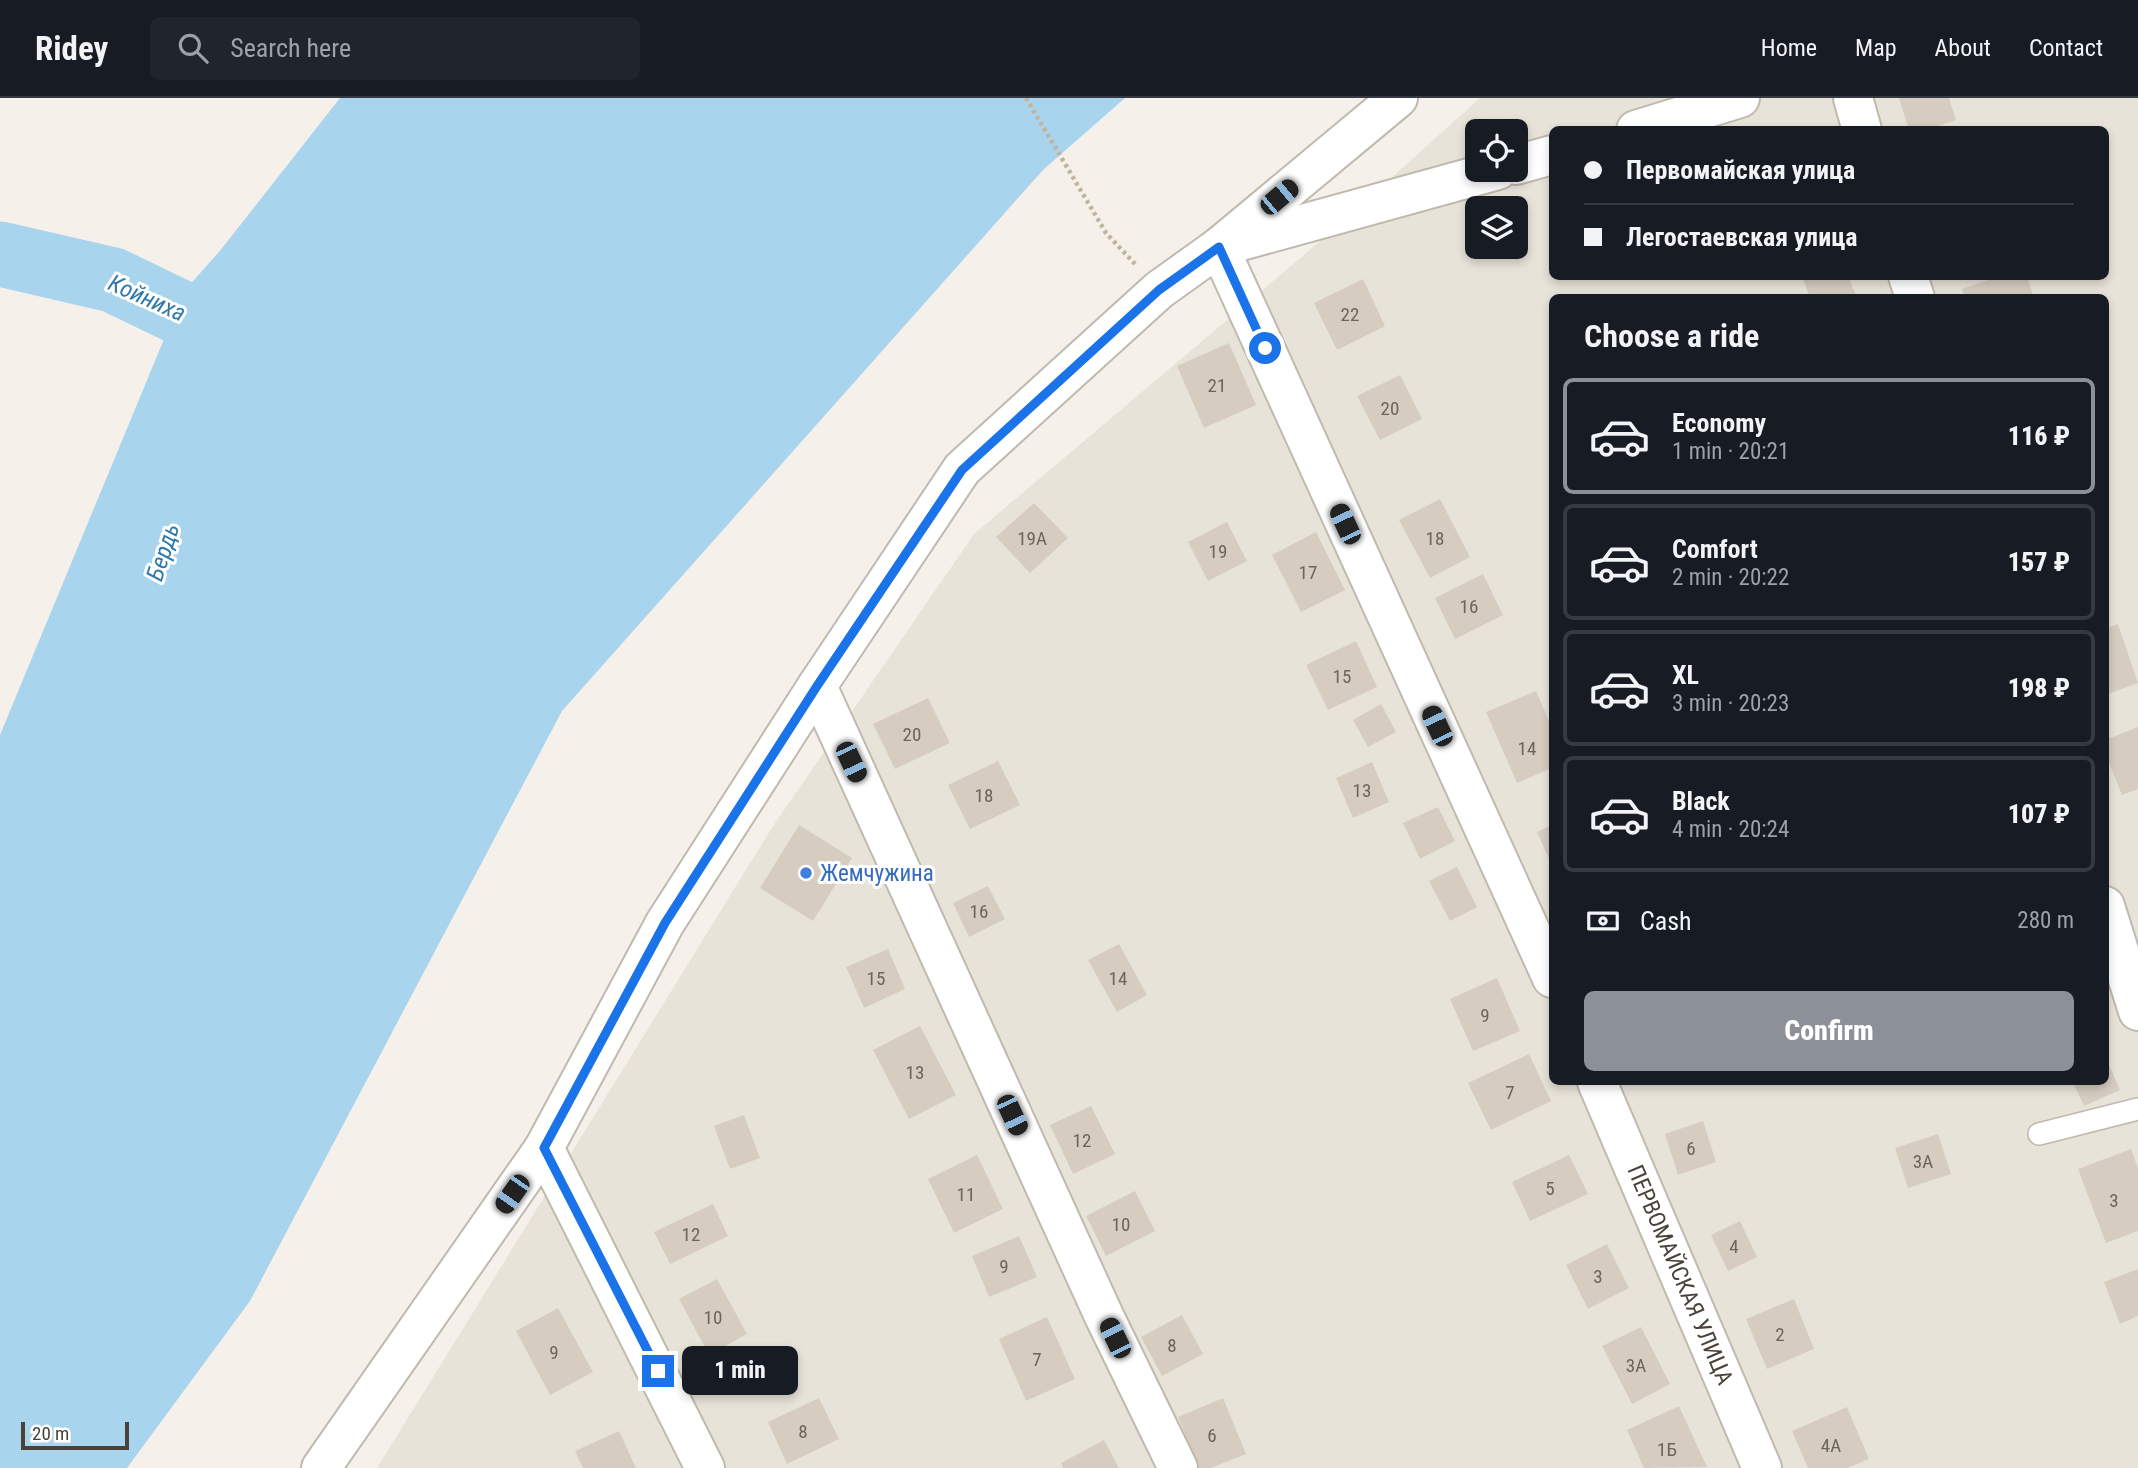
<!DOCTYPE html>
<html lang="en">
<head>
<meta charset="utf-8">
<style>
  body { margin:0; font-family:"Roboto Condensed",sans-serif; background:#20242c; color:#f1f3f6; height:100vh; display:flex; flex-direction:column; font-size:26px; white-space:nowrap }
  * { box-sizing:border-box; margin:0 }
  p { font-size:23px; color:#9ea1a6 }
  .icon { flex:none; width:38px; height:38px; fill:none; stroke:currentColor; stroke-width:2; stroke-linecap:round; stroke-linejoin:round }
  .map { position:relative; flex:1; overflow:hidden }
  .side { position:absolute; left:1549px; top:196px; width:560px; height:791px; display:flex; flex-direction:column; background:#171b24; border-radius:10px; box-shadow:0 4px 10px #0003 }
  .side>* { flex:none }
  .banner { position:absolute; left:1549px; top:28px; width:560px; height:154px; border-radius:10px; box-shadow:0 4px 10px #0003; display:grid; align-content:center; height:154px; padding:0 35px; background:#171b24 }
  .tools { position:absolute; left:1465px; top:21px; display:grid; gap:14px }
  .tools a { display:grid; place-items:center; width:63px; height:63px; border-radius:10px; background:#171b24; box-shadow:0 4px 10px #0003; font-size:35px }
  .scale { position:absolute; left:21px; bottom:18px; width:108px; box-sizing:border-box; padding-left:7px; border:4px solid #494238; border-top:0; font-size:19px; line-height:24px; white-space:nowrap; color:#494238; -webkit-text-stroke:5px #fff; paint-order:stroke }
  .end { position:absolute; width:32px; height:32px; margin:-16px; border:9px solid #1a73e8; background:#fff; box-shadow:0 0 0 4px #fff }
  .from { border-radius:50% }
  .bubble { position:absolute; height:49px; border-radius:10px; background:#171b24; box-shadow:0 4px 10px #0003; font-size:23px; font-weight:800; line-height:49px; text-align:center }
  .car { position:absolute; width:21px; height:42px; margin:-21px -10px; border-radius:9px; box-shadow:0 0 5px 2px #0007; background:linear-gradient(#222 24%,#8ab4d8 0 40%,#222 0 76%,#8ab4d8 0 86%,#222 0) }
  .banner b { display:flex; align-items:center; gap:24px; height:66px; font-size:26px }
  .banner b+b { border-top:2px solid #363941 }
  .banner i { width:18px; height:18px; background:#f1f3f6 }
  ul { padding:0; list-style:none }
  li { display:flex; align-items:center; gap:21px; height:116px; margin:0 14px 10px; padding:0 21px; border:4px solid #363941; border-radius:10px }
  li div { flex:1 }
  li b { display:block; font-size:26px }
  li em { font-style:normal; font-weight:800 }
  li.active { border-color:#8c9099 }
  li>.icon { width:63px; height:63px; stroke-width:1.5 }
  h2 { padding:0 35px; font-size:32px; line-height:84px }
  .pay { display:flex; align-items:center; gap:18px; height:77px; padding:0 35px; font-size:26px }
  .pay p { margin-inline-start:auto }
  .cta { display:flex; gap:14px; margin-top:auto; padding:14px 35px }
  .cta a { flex:1; height:80px; border-radius:10px; background:#8c9099; color:#fff; font-size:28px; font-weight:800; line-height:80px; text-align:center }
  header { display:flex; align-items:center; gap:42px; box-sizing:border-box; height:98px; padding:0 35px; background:#171b24; border-bottom:2px solid #363941 }
  header strong { font-size:33px }
  nav { display:flex; gap:38px; margin-inline-start:auto; font-size:24px }
  .search { width:490px; height:63px; background:#20242c; display:flex; align-items:center; gap:18px; box-sizing:border-box; padding:0 24px; border-radius:10px; color:#9ea1a6; font-size:26px }
  .map>svg:first-child { display:block }
  .residential { fill:#e8e3d9; fill-rule:evenodd }
  .water { fill:#a9d4ee }
  .lines { fill:none; stroke-linecap:round; stroke-linejoin:round }
  .river { stroke:#a9d4ee; stroke-width:65 }
  .building { fill:#d6cdc0 }
  .service-casing { stroke:#c0b9ad; stroke-width:24 }
  .minor-casing { stroke:#c0b9ad; stroke-width:42 }
  .tertiary-casing { stroke:#c0b9ad; stroke-width:42 }
  .path { stroke:#c1b49f; stroke-width:4.5; stroke-dasharray:3.5 3.5; stroke-linecap:butt }
  .service { stroke:#fff; stroke-width:21 }
  .minor { stroke:#fff; stroke-width:38 }
  .tertiary { stroke:#fff; stroke-width:38 }
  .route { stroke:#1a73e8; stroke-width:9 }
  .shop-dot { fill:#3f7fe0; stroke:#fff; stroke-width:2.5 }
  .labels { text-anchor:middle; dominant-baseline:central; stroke-width:6; stroke-linejoin:round; paint-order:stroke }
  .number-label { font-size:19px; fill:#6c655a }
  .shop-label { font-size:23px; fill:#366cbe; stroke:#fff; text-anchor:start }
  .street-label { font-size:23px; fill:#494238; stroke:#fff }
  .water-label { font-size:24px; font-style:italic; fill:#327aaa; stroke:#fff }
</style>
</head>
<body>
<header>
<strong>Ridey</strong>
<div class="search"><svg class="icon" aria-label="search" viewBox="0 0 24 24"><circle cx="10" cy="10" r="6"/><path d="M15 15l6 6"/></svg>Search here</div>
<nav><a>Home</a><a>Map</a><a>About</a><a>Contact</a></nav>
</header>
<div class="map">
<svg width="2138" height="1370" viewBox="0 0 2138 1370">
  <rect width="100%" height="100%" fill="#f5f1ea"/>
  <path class="residential" d="M1480,0H2138V1370H377L773,728L974,436L1331,134ZM1552,32H2105V178H1552ZM1477,33H1516V72H1477ZM1477,110H1516V149H1477ZM1552,200H2105V984H1552Z"/>
  <path class="water" d="M340,0H1125L1043,72L562,613L250,1203L127,1370H0V637L179,205Z"/>
  <g class="lines">
    <path class="river" d="M0,156L113,182L200,224L242,177"/>
  </g>
  <path class="building" d="M1899,0H1949L1956,22L1927,32H1909Z
    M1802,178H1848L1857,200H1810Z
    M1999,178H2027L2034,200H1965L1962,191Z
    M1363,181L1385,228L1337,252L1314,205Z
    M1229,245L1256,307L1204,330L1177,268Z
    M1400,277L1422,321L1380,342L1357,298Z
    M1440,401L1470,459L1430,480L1399,422Z
    M1034,405L1068,440L1030,475L996,439Z
    M1227,424L1247,463L1208,483L1188,444Z
    M1316,434L1345,492L1301,514L1272,457Z
    M1483,476L1503,517L1455,541L1435,500Z
    M2118,526L2138,585L2105,597V531Z
    M1356,543L1377,589L1328,612L1306,567Z
    M1536,593L1552,630V670L1517,685L1486,614Z
    M928,600L950,645L895,671L873,626Z
    M1381,606L1396,634L1368,649L1353,622Z
    M2138,629V691L2122,697L2105,655V642Z
    M998,663L1020,707L970,731L948,687Z
    M1372,664L1389,704L1353,720L1336,680Z
    M1438,709L1455,743L1420,761L1403,725Z
    M799,727L852,760L813,823L760,790Z
    M1552,727V768L1537,734Z
    M1457,769L1477,809L1450,823L1429,783Z
    M988,788L1005,821L969,839L953,805Z
    M1119,846L1147,897L1117,914L1088,862Z
    M888,851L905,891L864,910L846,869Z
    M1497,880L1520,933L1473,953L1450,901Z
    M920,928L956,997L909,1021L873,952Z
    M1529,956L1551,1003L1491,1032L1468,985Z
    M2105,958L2120,992L2084,1008L2073,984H2105Z
    M1091,1008L1115,1056L1073,1076L1050,1027Z
    M744,1017L760,1060L730,1071L714,1028Z
    M1703,1023L1716,1064L1678,1077L1665,1036Z
    M1938,1036L1951,1076L1908,1090L1895,1050Z
    M2131,1051L2138,1070V1133L2106,1145L2078,1071Z
    M977,1057L1003,1111L954,1135L928,1081Z
    M1569,1057L1588,1096L1530,1123L1512,1084Z
    M1135,1093L1155,1133L1106,1158L1086,1118Z
    M713,1106L728,1138L670,1166L654,1134Z
    M1740,1123L1757,1159L1728,1173L1711,1137Z
    M1019,1138L1037,1179L989,1199L972,1158Z
    M1607,1146L1629,1190L1588,1211L1566,1167Z
    M2138,1171V1218L2120,1226L2104,1184Z
    M717,1181L747,1236L709,1257L679,1201Z
    M1794,1201L1814,1251L1767,1271L1746,1221Z
    M558,1210L593,1274L550,1297L516,1233Z
    M1182,1217L1203,1256L1162,1278L1141,1239Z
    M1047,1219L1075,1281L1026,1303L999,1241Z
    M1641,1229L1670,1286L1632,1306L1602,1248Z
    M819,1300L839,1341L787,1366L768,1324Z
    M1223,1300L1246,1356L1211,1370H1199L1178,1319Z
    M1679,1308L1707,1369L1644,1370L1627,1332Z
    M1847,1309L1869,1361L1847,1370H1808L1792,1333Z
    M619,1333L636,1370H583L575,1353Z
    M1104,1342L1119,1370H1063L1061,1365Z"/>
  <g class="lines">
    <defs>
      <path id="service" d="M2039,1036L2138,1011"/>
      <path id="minor" d="M1853,0L1862,32
        M1636,32L1740,0
        M1516,67L1552,57
        M1498,72L1219,149L1552,880
        M1908,178L1915,200
        M817,588L1104,1218L1178,1370
        M2105,808L2138,913
        M1597,984L1762,1370
        M544,1050L705,1370"/>
      <path id="tertiary" d="M321,1370L544,1050L665,825L817,588L962,371L1159,192L1219,149L1398,0"/>
    </defs>
    <use href="#service" class="service-casing"/>
    <use href="#minor" class="minor-casing"/>
    <use href="#tertiary" class="tertiary-casing"/>
    <path class="path" d="M1026,0L1106,135L1135,166"/>
    <use href="#service" class="service"/>
    <use href="#minor" class="minor"/>
    <use href="#tertiary" class="tertiary"/>
  </g>
  <g class="lines">
    <path class="route" d="M658,1273L544,1050L665,825L817,588L962,372L1159,192L1219,149L1265,250"/>
  </g>
  <circle class="shop-dot" cx="806" cy="775" r="7"/>
  <g class="labels">
    <g class="number-label">
      <text x="1350" y="216">22</text>
      <text x="1217" y="287">21</text>
      <text x="1390" y="310">20</text>
      <text x="1032" y="440">19А</text>
      <text x="1435" y="440">18</text>
      <text x="1218" y="453">19</text>
      <text x="1308" y="474">17</text>
      <text x="1469" y="508">16</text>
      <text x="1342" y="578">15</text>
      <text x="912" y="636">20</text>
      <text x="1527" y="650">14</text>
      <text x="1362" y="692">13</text>
      <text x="984" y="697">18</text>
      <text x="979" y="813">16</text>
      <text x="876" y="880">15</text>
      <text x="1118" y="880">14</text>
      <text x="1485" y="917">9</text>
      <text x="915" y="974">13</text>
      <text x="1510" y="994">7</text>
      <text x="1082" y="1042">12</text>
      <text x="1691" y="1050">6</text>
      <text x="1923" y="1063">3А</text>
      <text x="1550" y="1090">5</text>
      <text x="966" y="1096">11</text>
      <text x="2114" y="1102">3</text>
      <text x="1121" y="1126">10</text>
      <text x="691" y="1136">12</text>
      <text x="1734" y="1148">4</text>
      <text x="1004" y="1168">9</text>
      <text x="1598" y="1178">3</text>
      <text x="713" y="1219">10</text>
      <text x="1780" y="1236">2</text>
      <text x="1172" y="1247">8</text>
      <text x="554" y="1254">9</text>
      <text x="1037" y="1261">7</text>
      <text x="1636" y="1267">3А</text>
      <text x="803" y="1333">8</text>
      <text x="1212" y="1337">6</text>
      <text x="1831" y="1347">4А</text>
      <text x="1667" y="1351">1Б</text>
    </g>
    <g class="shop-label">
      <text x="820" y="775">Жемчужина</text>
    </g>
    <g class="street-label">
      <text transform="translate(1680 1177) rotate(67)">ПЕРВОМАЙСКАЯ УЛИЦА</text>
    </g>
    <g class="water-label">
      <text transform="translate(147 200) rotate(24)">Койниха</text>
      <text transform="translate(163 454) rotate(-72)">Бердь</text>
    </g>
  </g>
</svg>
<div class="tools">
<a><svg class="icon" aria-label="locate" viewBox="0 0 24 24"><circle cx="12" cy="12" r="6"/><path d="M12 2v4M12 18v4M2 12h4M18 12h4"/></svg></a>
<a><svg class="icon" aria-label="layers" viewBox="0 0 24 24"><path d="M12 4l9 5-9 5-9-5zM3 14l9 5 9-5"/></svg></a>
</div>
<div class="scale">20 m</div>
<i class="end from" style="left:1265px;top:250px"></i>
<i class="end" style="left:658px;top:1273px"></i>
<div class="bubble" style="left:682px;top:1248px;width:116px">1 min</div>
<i class="car" style="left:1279px;top:99px;rotate:50deg"></i>
<i class="car" style="left:1345px;top:426px;rotate:335deg"></i>
<i class="car" style="left:1437px;top:628px;rotate:335deg"></i>
<i class="car" style="left:851px;top:664px;rotate:155deg"></i>
<i class="car" style="left:1012px;top:1017px;rotate:155deg"></i>
<i class="car" style="left:512px;top:1096px;rotate:215deg"></i>
<i class="car" style="left:1115px;top:1240px;rotate:334deg"></i>
<div class="banner">
<b><i class="from"></i>Первомайская улица</b>
<b><i></i>Легостаевская улица</b>
</div>
<section class="side">
<h2>Choose a ride</h2>
<ul>
<li class="active"><svg class="icon" aria-label="car" viewBox="0 0 24 24"><path d="M5 17H2v-5l4-1 3-4h7l3 4 3 1v5h-3M9 17h6M6 11h13"/><circle cx="7" cy="17" r="2"/><circle cx="17" cy="17" r="2"/></svg><div><b>Economy</b><p>1 min · 20:21</p></div><em>116 ₽</em></li>
<li><svg class="icon" aria-label="car" viewBox="0 0 24 24"><path d="M5 17H2v-5l4-1 3-4h7l3 4 3 1v5h-3M9 17h6M6 11h13"/><circle cx="7" cy="17" r="2"/><circle cx="17" cy="17" r="2"/></svg><div><b>Comfort</b><p>2 min · 20:22</p></div><em>157 ₽</em></li>
<li><svg class="icon" aria-label="car" viewBox="0 0 24 24"><path d="M5 17H2v-5l4-1 3-4h7l3 4 3 1v5h-3M9 17h6M6 11h13"/><circle cx="7" cy="17" r="2"/><circle cx="17" cy="17" r="2"/></svg><div><b>XL</b><p>3 min · 20:23</p></div><em>198 ₽</em></li>
<li><svg class="icon" aria-label="car" viewBox="0 0 24 24"><path d="M5 17H2v-5l4-1 3-4h7l3 4 3 1v5h-3M9 17h6M6 11h13"/><circle cx="7" cy="17" r="2"/><circle cx="17" cy="17" r="2"/></svg><div><b>Black</b><p>4 min · 20:24</p></div><em>107 ₽</em></li>
</ul>
<div class="pay"><svg class="icon" aria-label="cash" viewBox="0 0 24 24"><path d="M3 7h18v10H3z"/><circle cx="12" cy="12" r="2"/></svg>Cash<p>280 m</p></div>
<div class="cta"><a>Confirm</a></div>
</section>
</div>
</body>
</html>
